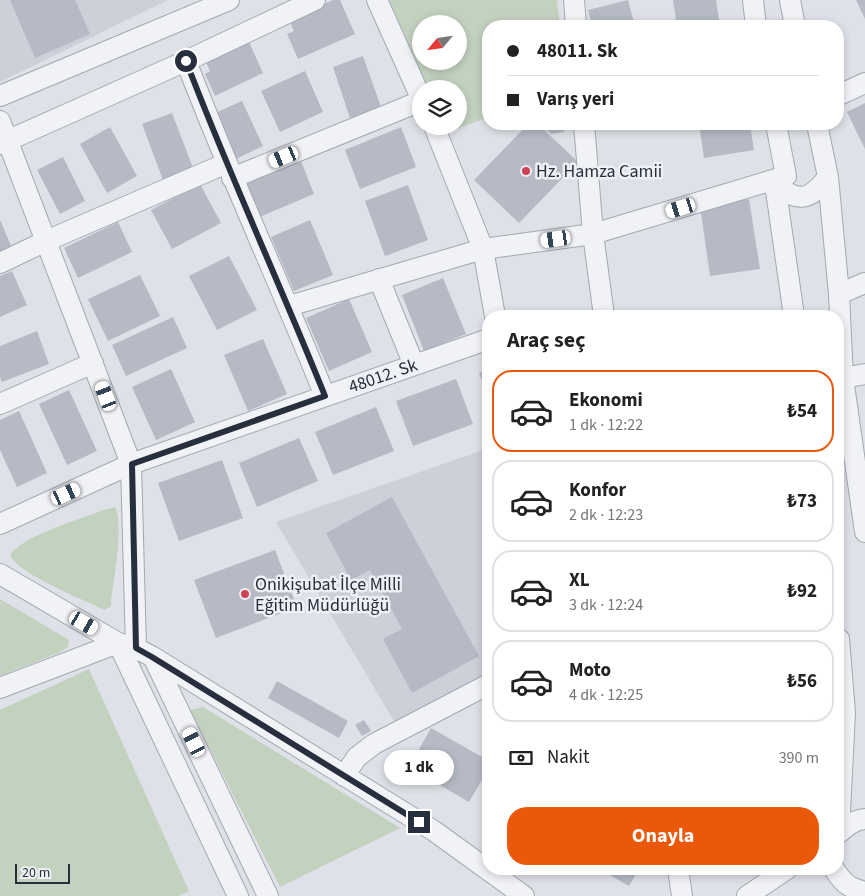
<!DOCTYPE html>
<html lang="tr">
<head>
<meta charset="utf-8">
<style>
  body { margin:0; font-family:"Source Sans 3",sans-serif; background:#f6f6f6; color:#222; height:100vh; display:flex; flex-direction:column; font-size:19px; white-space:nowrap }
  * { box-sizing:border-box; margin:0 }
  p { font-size:16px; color:#767676 }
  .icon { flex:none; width:28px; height:28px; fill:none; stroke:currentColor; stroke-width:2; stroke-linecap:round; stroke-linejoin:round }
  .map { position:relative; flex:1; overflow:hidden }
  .panel { position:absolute; left:482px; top:310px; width:362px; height:565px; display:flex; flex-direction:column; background:#fff; border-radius:20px; box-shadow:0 2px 8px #0003 }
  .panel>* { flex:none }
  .hud { position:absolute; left:482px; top:20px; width:362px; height:110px; border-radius:20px; box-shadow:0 2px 8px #0003; display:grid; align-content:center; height:110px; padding:0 25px; background:#fff }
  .needle { width:32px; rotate:241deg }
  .buttons { position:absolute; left:412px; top:15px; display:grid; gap:10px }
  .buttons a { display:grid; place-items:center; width:55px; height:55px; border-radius:50%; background:#fff; box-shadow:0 2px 8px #0003; font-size:25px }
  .scale { position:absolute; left:15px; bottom:12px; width:55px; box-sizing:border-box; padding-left:5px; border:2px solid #272f3e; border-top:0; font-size:14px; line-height:18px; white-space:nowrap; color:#272f3e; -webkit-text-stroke:4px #edf0f5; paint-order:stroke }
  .end { position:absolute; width:22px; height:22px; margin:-11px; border:6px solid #272f3e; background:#fff; box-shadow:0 0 0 2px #fff }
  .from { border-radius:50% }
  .bubble { position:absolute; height:35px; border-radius:18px; background:#fff; box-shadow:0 2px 8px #0003; font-size:16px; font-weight:700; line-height:35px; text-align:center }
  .car { position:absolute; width:15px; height:30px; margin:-15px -8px; border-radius:6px; box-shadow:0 0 4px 1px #0007; background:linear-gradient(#fff 24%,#345 0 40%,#fff 0 76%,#345 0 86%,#fff 0) }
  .hud b { display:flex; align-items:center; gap:18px; height:48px; font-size:19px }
  .hud b+b { border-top:1px solid #e0e0e0 }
  .hud i { width:12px; height:12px; background:#222 }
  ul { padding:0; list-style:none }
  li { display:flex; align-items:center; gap:15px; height:82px; margin:0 10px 8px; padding:0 15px; border:2px solid #e0e0e0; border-radius:20px }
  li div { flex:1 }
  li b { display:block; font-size:19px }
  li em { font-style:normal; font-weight:700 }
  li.selected { border-color:#ea580c }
  li>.icon { width:45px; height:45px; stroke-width:1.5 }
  h2 { padding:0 25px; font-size:22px; line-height:60px }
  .pay { display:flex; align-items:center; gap:12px; height:55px; padding:0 25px; font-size:19px }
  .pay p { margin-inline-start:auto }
  .button { display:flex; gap:10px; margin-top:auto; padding:10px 25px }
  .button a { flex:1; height:58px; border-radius:20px; background:#ea580c; color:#fff; font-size:20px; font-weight:700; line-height:58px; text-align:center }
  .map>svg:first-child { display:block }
  .built { fill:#ccd0d9 }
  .green { fill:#c3d1bf; fill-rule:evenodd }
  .building { fill:#b5bac4 }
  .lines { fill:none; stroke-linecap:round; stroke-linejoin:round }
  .minor-casing { stroke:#a3a8b1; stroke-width:22 }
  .minor { stroke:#f0f2f6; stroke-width:20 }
  .route { stroke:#272f3e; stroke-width:6 }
  .poi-dot { fill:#cd4255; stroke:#edf0f5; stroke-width:2 }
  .labels { text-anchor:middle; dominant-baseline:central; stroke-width:5; stroke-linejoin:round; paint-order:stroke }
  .poi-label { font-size:18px; fill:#272f3e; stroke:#edf0f5; text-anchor:start }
  .street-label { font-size:18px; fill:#272f3e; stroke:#edf0f5 }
</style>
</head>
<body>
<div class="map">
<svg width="865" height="896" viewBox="0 0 865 896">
  <rect width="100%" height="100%" fill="#dee1e7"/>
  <path class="built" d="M0,0H168L0,82Z
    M489,448V675L395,723L276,522Z"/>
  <path class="green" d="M389,0H557L560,26H489V117L448,132L445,126H459V89H429ZM421,24H459V61H421Z
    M115,507C124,524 114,579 111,600V606L105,610C84,600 18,574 10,555C22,536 83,518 104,510Z
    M0,599L69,640L68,647L60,652L0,676Z
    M89,669L189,891L178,896H0V710Z
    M203,707L400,828L280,887L190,710Z"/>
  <path class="building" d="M10,0H75L90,34L35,58Z
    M333,0H340L355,34L298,59L287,34L294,31L289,20Z
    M628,0L635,26H592L588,10Z
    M673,0H716L720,26H677Z
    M856,0H865V19Z
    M248,40L263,73L215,96L205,74L210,71L205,60Z
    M363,56L381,107L350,118L333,67Z
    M305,71L323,112L280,132L261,91Z
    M242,101L263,146L236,159L215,113Z
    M865,103V149L847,112Z
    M172,113L193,168L163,180L142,124Z
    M528,124H538L578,162L519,223L474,180Z
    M541,124H563L564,132L551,134Z
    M699,124H750L754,150L704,158Z
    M110,127L137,176L107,193L80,144Z
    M401,127L416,167L360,189L345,150Z
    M63,157L85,201L60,214L37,170Z
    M301,161L314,194L257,218L244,185Z
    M200,184L221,223L172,249L151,210Z
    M408,185L428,240L385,256L365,201Z
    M749,199L760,269L710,276L700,206Z
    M0,220L12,248L0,253Z
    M310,220L333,275L294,291L271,237Z
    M118,222L132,252L78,278L64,248Z
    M229,256L257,310L217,330L189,276Z
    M12,271L27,305L0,317V276Z
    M140,275L160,316L108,341L88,299Z
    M443,278L466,334L424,351L402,295Z
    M349,299L372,352L329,371L306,318Z
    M173,317L187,348L126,376L112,345Z
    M37,331L49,364L2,382L0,377V346Z
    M263,339L287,394L248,411L224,355Z
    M171,369L195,422L156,440L132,387Z
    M489,369V399L479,373Z
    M456,379L473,424L413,446L396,401Z
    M69,390L97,451L67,465L39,404Z
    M376,407L394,451L333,475L315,432Z
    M19,411L47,473L17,487L0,450V420Z
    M299,438L318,481L257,507L239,463Z
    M222,460L243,518L179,541L158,483Z
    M392,497L479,656L412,693L383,639L402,629L370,570L351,580L326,533Z
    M275,550L297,607L216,638L194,580Z
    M277,681L348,721L339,738L268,698Z
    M364,720L371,731L362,736L355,725Z
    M431,728L489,761V768L469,802L409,767Z
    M599,869H639L629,886Z"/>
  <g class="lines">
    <defs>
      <path id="minor" d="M377,0L421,98
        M574,0L576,26
        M753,0L756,26
        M790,0L795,26
        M186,61C229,174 280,284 325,396
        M839,95L865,83
        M0,96L229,0
        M0,121L131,464L136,648
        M584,124L593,234L604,316
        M776,124L786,176L775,184L794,316
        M817,124L828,177L839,294L843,378L865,532
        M434,126L483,249L495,316
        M0,144L186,61L315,0
        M232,178L421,101
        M775,184C799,203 809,201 828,177
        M0,263L46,241L227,163
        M379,279L414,365
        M839,294L865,283
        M289,306L483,249L593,234L786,176
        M843,378L865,374
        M0,404L93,363
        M0,524L131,464L489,339
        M0,574L118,643L136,648L153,657L434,831L524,896
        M839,639L845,713L839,832
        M153,657L268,896
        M0,688L118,643L238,896
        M344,776L357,757L374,744L489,684
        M839,833C847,826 854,820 865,819
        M678,869L682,896
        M834,869C839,876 843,883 851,887C856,890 861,889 865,894
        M747,896L787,869"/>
    </defs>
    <use href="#minor" class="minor-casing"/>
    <use href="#minor" class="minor"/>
  </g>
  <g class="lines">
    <path class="route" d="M186,61C229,174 280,284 325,396L132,464L136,648L152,657L419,822"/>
  </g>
  <g class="poi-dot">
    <circle cx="526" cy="171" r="5"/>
    <circle cx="245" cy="594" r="5"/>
  </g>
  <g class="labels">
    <g class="poi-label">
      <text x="536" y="171">Hz. Hamza Camii</text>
      <text x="255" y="584">Onikişubat İlçe Milli<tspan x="255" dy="21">Eğitim Müdürlüğü</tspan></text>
    </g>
    <g class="street-label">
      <text transform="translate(383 376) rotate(-19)">48012. Sk</text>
    </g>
  </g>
</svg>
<div class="buttons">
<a><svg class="needle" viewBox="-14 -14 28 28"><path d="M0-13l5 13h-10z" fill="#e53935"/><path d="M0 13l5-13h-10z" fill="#767676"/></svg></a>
<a><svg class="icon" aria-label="layers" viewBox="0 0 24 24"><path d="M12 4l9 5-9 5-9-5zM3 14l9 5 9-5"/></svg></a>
</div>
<div class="scale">20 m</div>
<i class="end from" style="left:186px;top:61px"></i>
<i class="end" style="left:419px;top:822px"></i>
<div class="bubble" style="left:384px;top:750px;width:70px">1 dk</div>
<i class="car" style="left:284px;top:157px;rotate:248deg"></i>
<i class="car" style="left:681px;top:208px;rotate:253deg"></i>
<i class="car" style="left:556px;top:239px;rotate:262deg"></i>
<i class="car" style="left:106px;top:396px;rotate:339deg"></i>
<i class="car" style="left:66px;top:494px;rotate:65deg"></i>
<i class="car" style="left:84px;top:623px;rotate:120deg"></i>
<i class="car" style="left:194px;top:742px;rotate:334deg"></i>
<div class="hud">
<b><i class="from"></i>48011. Sk</b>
<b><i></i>Varış yeri</b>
</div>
<section class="panel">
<h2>Araç seç</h2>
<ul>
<li class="selected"><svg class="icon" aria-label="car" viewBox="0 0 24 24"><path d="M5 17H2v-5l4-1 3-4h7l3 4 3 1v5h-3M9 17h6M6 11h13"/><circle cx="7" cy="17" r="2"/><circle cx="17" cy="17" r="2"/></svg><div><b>Ekonomi</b><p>1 dk · 12:22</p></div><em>₺54</em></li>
<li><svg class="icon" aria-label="car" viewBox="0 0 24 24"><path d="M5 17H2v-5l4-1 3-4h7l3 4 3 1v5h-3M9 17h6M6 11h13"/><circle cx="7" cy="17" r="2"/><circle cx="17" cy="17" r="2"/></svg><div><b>Konfor</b><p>2 dk · 12:23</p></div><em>₺73</em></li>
<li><svg class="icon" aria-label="car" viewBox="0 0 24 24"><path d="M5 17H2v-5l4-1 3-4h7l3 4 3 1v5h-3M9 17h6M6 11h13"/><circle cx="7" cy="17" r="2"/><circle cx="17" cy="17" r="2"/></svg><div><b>XL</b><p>3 dk · 12:24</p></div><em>₺92</em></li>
<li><svg class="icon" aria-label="car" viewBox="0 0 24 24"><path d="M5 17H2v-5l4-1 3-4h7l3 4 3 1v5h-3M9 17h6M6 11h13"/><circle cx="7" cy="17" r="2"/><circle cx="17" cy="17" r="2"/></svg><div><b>Moto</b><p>4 dk · 12:25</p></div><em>₺56</em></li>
</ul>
<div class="pay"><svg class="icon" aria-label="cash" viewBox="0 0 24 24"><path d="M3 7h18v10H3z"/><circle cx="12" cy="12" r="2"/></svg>Nakit<p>390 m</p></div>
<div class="button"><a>Onayla</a></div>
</section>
</div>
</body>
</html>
